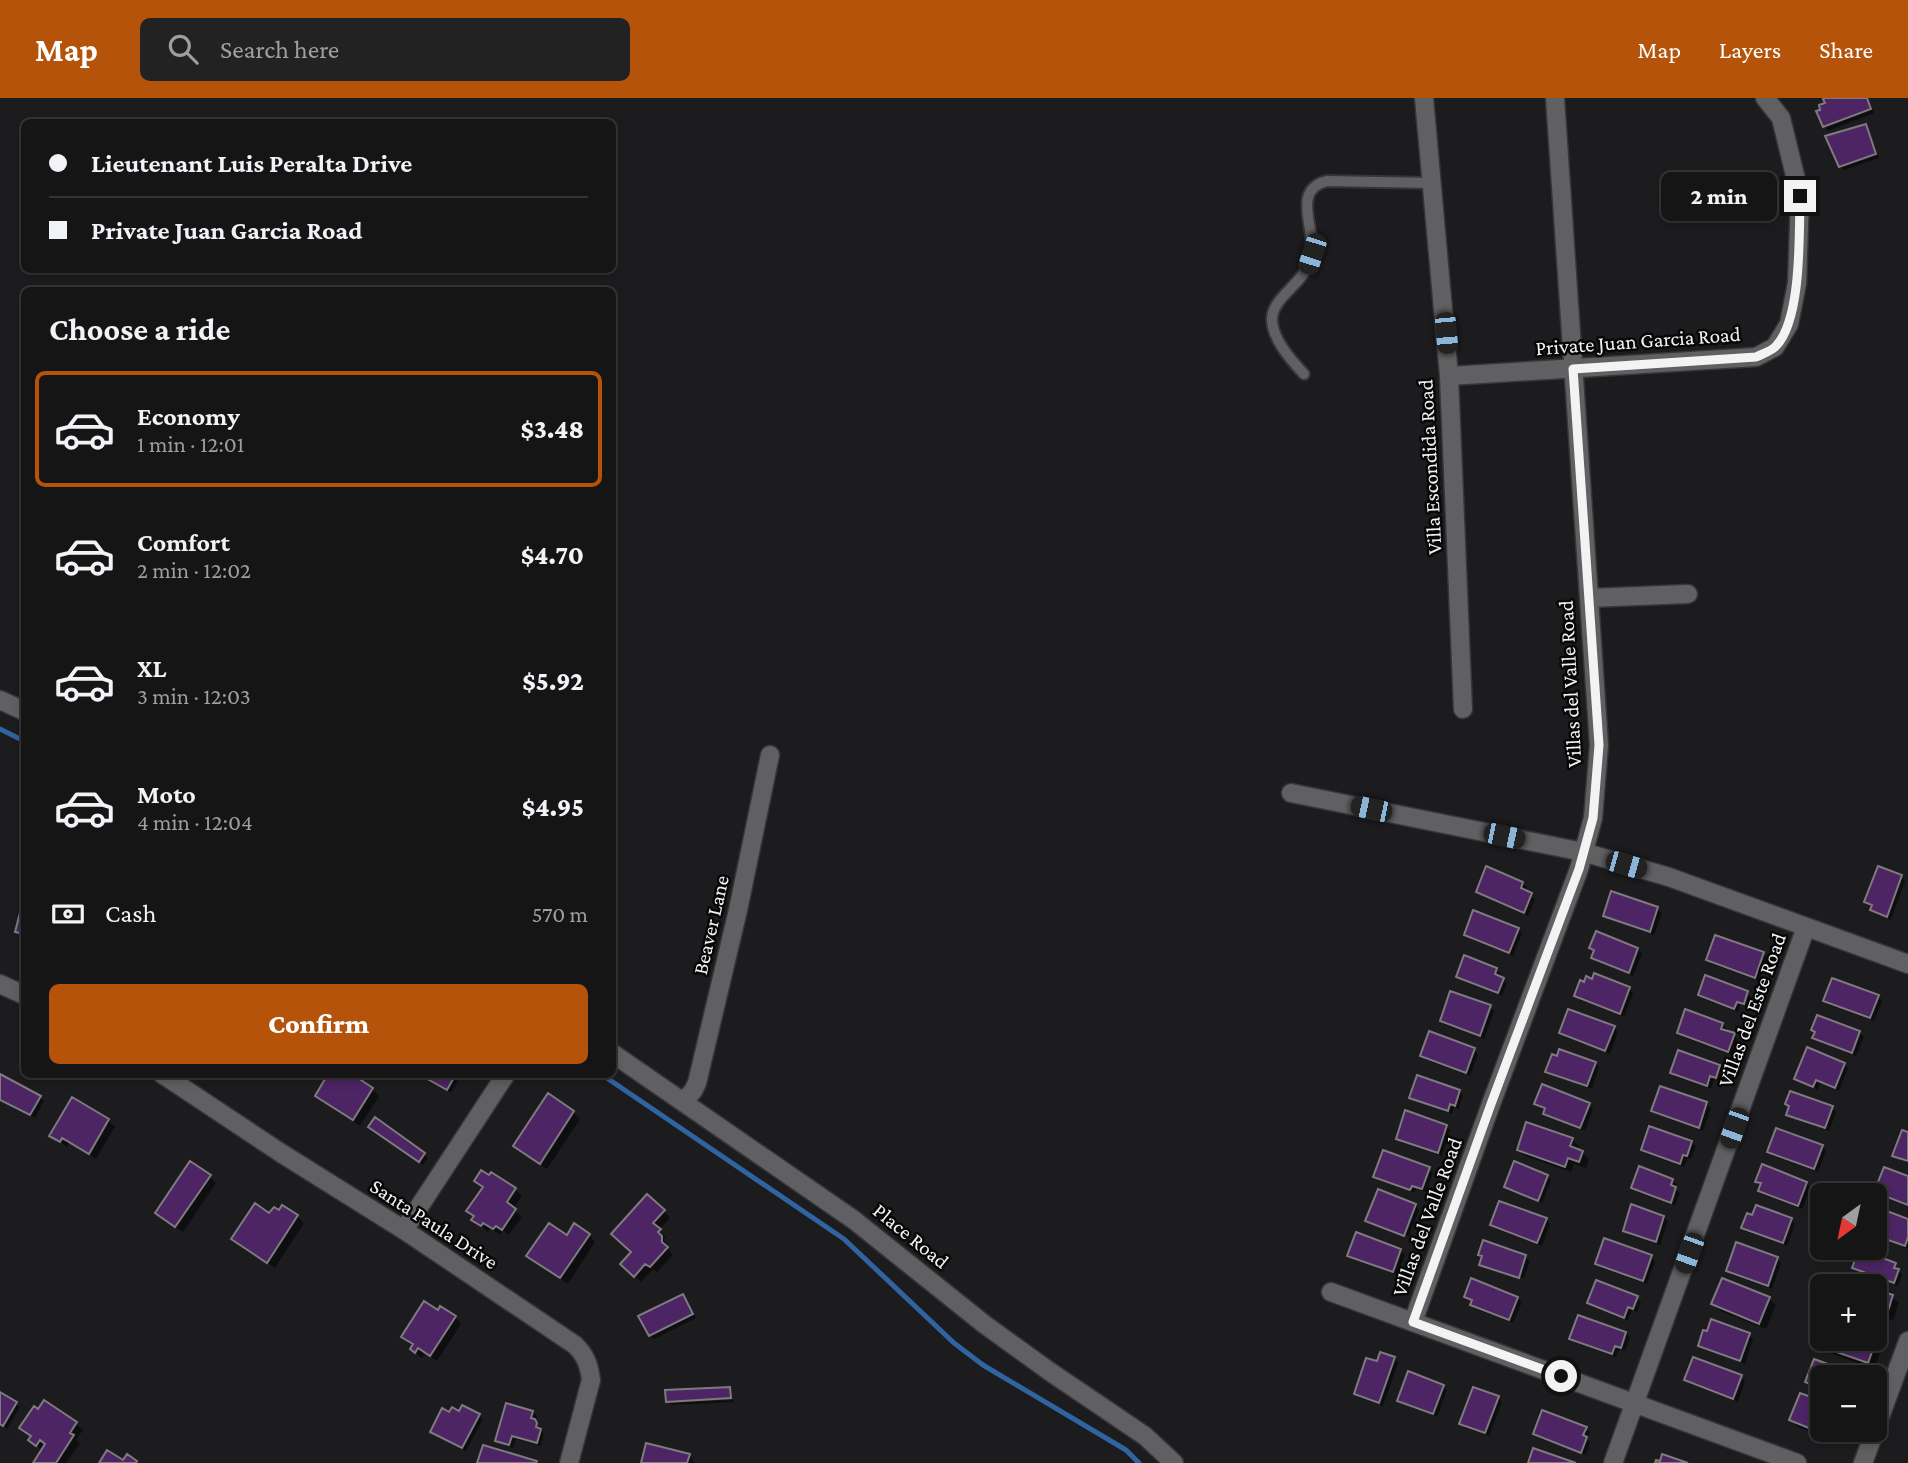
<!DOCTYPE html>
<html lang="en">
<head>
<meta charset="utf-8">
<style>
  body { margin:0; font-family:"Crimson Pro",serif; background:#222223; color:#f1f3f6; height:100vh; display:flex; flex-direction:column; font-size:26px; white-space:nowrap }
  * { box-sizing:border-box; margin:0 }
  p { font-size:23px; color:#9d9fa1 }
  .icon { flex:none; width:38px; height:38px; fill:none; stroke:currentColor; stroke-width:2; stroke-linecap:round; stroke-linejoin:round }
  .map { position:relative; flex:1; overflow:hidden }
  .drawer { position:absolute; left:21px; top:189px; width:595px; height:791px; display:flex; flex-direction:column; background:#151516; border-radius:10px; box-shadow:0 4px 10px #0003,0 0 0 2px #343435 }
  .drawer>* { flex:none }
  .top-card { position:absolute; left:21px; top:21px; width:595px; height:154px; border-radius:10px; box-shadow:0 4px 10px #0003,0 0 0 2px #343435; display:grid; align-content:center; height:154px; padding:0 28px; background:#151516 }
  .needle { width:46px; rotate:213deg }
  .fabs { position:absolute; left:1810px; top:1085px; display:grid; gap:14px }
  .fabs a { display:grid; place-items:center; width:77px; height:77px; border-radius:10px; background:#151516; box-shadow:0 4px 10px #0003,0 0 0 2px #343435; font-size:35px }
  .end { position:absolute; width:32px; height:32px; margin:-16px; border:9px solid #f3f3f4; background:#111; box-shadow:0 0 0 4px #111 }
  .from { border-radius:50% }
  .bubble { position:absolute; height:49px; border-radius:10px; background:#151516; box-shadow:0 4px 10px #0003,0 0 0 2px #343435; font-size:23px; font-weight:800; line-height:49px; text-align:center }
  .car { position:absolute; width:21px; height:42px; margin:-21px -10px; border-radius:9px; box-shadow:0 0 5px 2px #0007; background:linear-gradient(#222 24%,#8ab4d8 0 40%,#222 0 76%,#8ab4d8 0 86%,#222 0) }
  .top-card b { display:flex; align-items:center; gap:24px; height:66px; font-size:26px }
  .top-card b+b { border-top:2px solid #343435 }
  .top-card i { width:18px; height:18px; background:#f1f3f6 }
  ul { padding:0; list-style:none }
  li { display:flex; align-items:center; gap:21px; height:116px; margin:0 14px 10px; padding:0 14px; border:4px solid transparent; border-radius:10px }
  li div { flex:1 }
  li b { display:block; font-size:26px }
  li em { font-style:normal; font-weight:800 }
  li.active { border-color:#b45309 }
  li>.icon { width:63px; height:63px; stroke-width:1.5 }
  h2 { padding:0 28px; font-size:32px; line-height:84px }
  .pay { display:flex; align-items:center; gap:18px; height:77px; padding:0 28px; font-size:26px }
  .pay p { margin-inline-start:auto }
  .action { display:flex; gap:14px; margin-top:auto; padding:14px 28px }
  .action a { flex:1; height:80px; border-radius:10px; background:#b45309; color:#fff; font-size:28px; font-weight:800; line-height:80px; text-align:center }
  header { display:flex; align-items:center; gap:42px; box-sizing:border-box; height:98px; padding:0 35px; background:#b45309; color:#fff }
  header strong { font-size:33px }
  nav { display:flex; gap:38px; margin-inline-start:auto; font-size:24px }
  .search { width:490px; height:63px; background:#222223; display:flex; align-items:center; gap:18px; box-sizing:border-box; padding:0 24px; border-radius:10px; color:#9d9fa1; font-size:26px }
  .map>svg:first-child { display:block }
  .shadow { fill:#0007 }
  .lines { fill:none; stroke-linecap:round; stroke-linejoin:round }
  .stream { stroke:#2f64a1; stroke-width:5 }
  .building { fill:#4d2464; stroke:#7d7b7e; stroke-width:2 }
  .service-casing { stroke:#363638; stroke-width:14 }
  .minor-casing { stroke:#363638; stroke-width:21 }
  .tertiary-casing { stroke:#363638; stroke-width:21 }
  .service { stroke:#606062; stroke-width:10 }
  .minor { stroke:#606062; stroke-width:18 }
  .tertiary { stroke:#606062; stroke-width:18 }
  .route { stroke:#f3f3f4; stroke-width:9 }
  .labels { text-anchor:middle; dominant-baseline:central; stroke-width:5; stroke-linejoin:round; paint-order:stroke }
  .street-label { font-size:21px; fill:#f3f3f4; stroke:#070708 }
</style>
</head>
<body>
<header>
<strong>Map</strong>
<div class="search"><svg class="icon" aria-label="search" viewBox="0 0 24 24"><circle cx="10" cy="10" r="6"/><path d="M15 15l6 6"/></svg>Search here</div>
<nav><a>Map</a><a>Layers</a><a>Share</a></nav>
</header>
<div class="map">
<svg width="1908" height="1365" viewBox="0 0 1908 1365">
  <rect width="100%" height="100%" fill="#1c1c1e"/>
  <path class="shadow" d="M1830,0H1868L1874,15L1828,33L1824,28L1827,6Z
    M1865,28L1869,32L1879,60L1844,72L1840,68Z
    M1901,779L1905,783L1891,822L1876,816L1872,812L1873,809L1866,804Z
    M1522,785L1527,789L1525,794L1535,801L1528,818L1482,798L1478,794Z
    M23,809H24V838L17,833Z
    M1657,810L1662,815L1654,837L1609,821L1605,817Z
    M1518,831L1522,835L1513,858L1470,841L1466,836Z
    M1591,850L1638,851L1642,856L1633,878L1597,863L1593,859L1595,854Z
    M1763,856L1767,860L1759,883L1712,866L1708,862Z
    M1465,860L1496,872L1501,876L1499,880L1507,885L1502,898L1462,882L1458,878Z
    M1593,883L1629,891L1633,895L1624,919L1580,902L1576,897L1585,886Z
    M1747,895L1751,899L1748,909L1741,906L1738,914L1704,901L1700,897Z
    M1878,898L1882,903L1874,923L1829,907L1825,903Z
    M1490,909L1494,913L1484,941L1446,927L1442,923Z
    M1686,914L1722,927L1727,931L1725,934L1734,937L1738,941L1732,957L1683,939L1679,935Z
    M1818,919L1860,935L1864,939L1856,958L1818,943L1814,939Z
    M1614,930L1618,934L1610,956L1565,939L1561,935Z
    M1474,952L1478,956L1470,978L1426,962L1422,958Z
    M1595,965L1599,969L1592,991L1552,977L1547,973Z
    M1844,966L1848,970L1839,993L1820,985L1818,992L1800,984L1796,980Z
    M1719,969L1723,973L1720,983L1714,981L1711,991L1676,979L1672,974Z
    M349,976L372,991L379,998L360,1028L323,1004L317,997Z
    M427,976H462L451,995L430,983L426,978Z
    M0,978L40,999L44,1003L35,1020L0,1002Z
    M1459,993L1463,997L1459,1011L1454,1009L1452,1016L1415,1003L1411,999Z
    M548,998L573,1014L580,1021L547,1071L522,1054L515,1048Z
    M72,1001L108,1022L115,1029L96,1061L69,1045L67,1049L51,1038Z
    M1536,1005L1589,1007L1593,1011L1585,1033L1549,1019L1545,1015L1546,1012Z
    M1706,1006L1711,1010L1703,1033L1657,1016L1653,1012Z
    M1832,1010L1836,1014L1829,1033L1792,1020L1788,1016Z
    M1446,1028L1450,1032L1442,1058L1402,1045L1398,1041Z
    M374,1033L424,1056L428,1060L423,1067Z
    M1572,1041L1579,1048L1577,1052L1582,1054L1589,1061L1586,1070L1574,1066L1571,1074L1525,1058L1519,1052Z
    M1691,1044L1696,1048L1691,1061L1688,1060L1684,1069L1647,1056L1643,1052Z
    M1822,1048L1826,1053L1818,1074L1773,1058L1769,1054Z
    M1429,1071L1433,1075L1426,1094L1416,1091L1414,1095L1379,1082L1375,1078Z
    M209,1078L216,1085L183,1134L157,1115Z
    M1547,1078L1551,1082L1542,1105L1510,1093L1506,1089Z
    M1908,1080V1108L1880,1098L1876,1094Z
    M476,1083L515,1091L522,1098L513,1111L522,1119L509,1137L503,1133L500,1137L491,1130L488,1134L473,1122L475,1120L468,1113L484,1090Z
    M1672,1083L1677,1087L1675,1091L1680,1095L1675,1108L1637,1094L1633,1090Z
    M1757,1083L1806,1085L1811,1089L1802,1111L1764,1097L1760,1093L1762,1088Z
    M1415,1107L1419,1112L1409,1138L1370,1123Z
    M283,1109L297,1118L304,1125L275,1170L240,1148L234,1141L270,1117L280,1115Z
    M1874,1110L1908,1123V1151L1874,1138Z
    M664,1113L670,1120L659,1132L666,1139L663,1142L668,1146V1151L673,1157L657,1174L653,1171L641,1184L622,1166L633,1154L613,1136Z
    M1664,1119L1668,1123L1660,1147L1629,1137L1625,1132Z
    M1546,1121L1550,1126L1542,1148L1496,1131L1492,1127Z
    M1791,1122L1795,1126L1787,1148L1748,1134L1743,1129Z
    M589,1137L595,1144L568,1186L535,1164L529,1158L567,1139Z
    M1400,1152L1405,1157L1397,1177L1353,1161L1349,1157Z
    M1480,1156L1525,1159L1530,1163L1524,1180L1484,1167V1169L1481,1167L1484,1160Z
    M1651,1159L1655,1163L1647,1186L1601,1170L1597,1166Z
    M1777,1161L1781,1165L1772,1191L1732,1177L1728,1172Z
    M1895,1166L1902,1177L1898,1188L1858,1174L1854,1170Z
    M1848,1184L1861,1188H1847Z
    M1874,1193L1892,1199L1899,1205L1893,1222L1889,1221L1885,1232L1874,1229Z
    M683,1198L687,1202L696,1220L654,1241L650,1237Z
    M1466,1198L1517,1200L1522,1204L1513,1225L1476,1211L1472,1207L1473,1204Z
    M1637,1200L1641,1204L1637,1214L1632,1212L1628,1223L1593,1209L1589,1205Z
    M1769,1201L1776,1207L1766,1231L1720,1213L1713,1206Z
    M438,1215L455,1219L461,1226L437,1263L425,1255L422,1260L419,1258L412,1251L414,1248L403,1238Z
    M1625,1235L1630,1239L1625,1253L1619,1251L1616,1259L1576,1245L1571,1241Z
    M1749,1237L1753,1241L1745,1266L1704,1251L1700,1247Z
    M1823,1241H1874L1883,1248L1874,1271L1827,1254L1821,1247Z
    M1394,1260L1398,1265L1383,1308L1360,1300L1356,1296L1378,1266Z
    M1741,1279L1745,1283L1738,1304L1690,1286L1686,1282Z
    M1443,1288L1447,1292L1437,1319L1403,1306L1399,1302Z
    M0,1296L20,1309L7,1331L0,1326Z
    M1498,1300L1502,1304L1489,1338L1465,1330L1461,1325Z
    M734,1302V1304L672,1307L670,1305Z
    M44,1304L76,1326L83,1332L76,1342L80,1345L66,1365H35L43,1353L30,1342L32,1339L22,1330Z
    M532,1314L537,1318L535,1324L544,1336L541,1348L516,1341L513,1350L501,1346L497,1342Z
    M460,1315L479,1317L483,1321L466,1353L436,1337L432,1333Z
    M1791,1322L1822,1332H1851L1849,1335L1844,1333L1840,1345L1798,1329Z
    M1586,1330L1590,1334L1587,1341L1590,1344L1586,1357L1539,1340L1535,1336Z
    M689,1357L695,1365H643Z"/>
  <g class="lines">
    <path class="stream" d="M0,631L24,643
      M601,976L844,1141L954,1245L983,1267L1126,1352L1139,1365"/>
  </g>
  <path class="building" d="M1825,0H1867L1871,11L1823,29L1816,13L1820,12L1819,7L1825,5L1823,1Z
    M1866,26L1876,56L1839,69L1825,38Z
    M1486,768L1523,784L1521,790L1532,795L1524,815L1476,794Z
    M1878,768L1902,777L1887,819L1870,812L1872,807L1864,804Z
    M1611,793L1658,809L1650,834L1603,818Z
    M22,807L24,808V836L15,834Z
    M1473,812L1519,830L1509,855L1464,837Z
    M1596,833L1638,850L1629,875L1591,860L1594,852L1589,850Z
    M1715,837L1764,854L1755,880L1706,862Z
    M1464,857L1497,870L1495,876L1504,880L1498,895L1456,879Z
    M1594,875L1630,889L1620,916L1574,898L1580,882L1584,884L1586,878L1592,881Z
    M1705,877L1748,893L1744,906L1737,904L1734,911L1698,897Z
    M1832,880L1879,897L1870,920L1823,903Z
    M1450,893L1491,907L1480,938L1440,923Z
    M1568,911L1615,928L1605,953L1559,935Z
    M1685,911L1723,925L1721,931L1735,935L1728,954L1677,935Z
    M1817,917L1860,933L1852,955L1812,940L1815,934L1811,932Z
    M1429,933L1475,950L1466,975L1420,958Z
    M1807,949L1845,965L1835,990L1816,982L1813,989L1794,981Z
    M1559,951L1596,964L1587,988L1545,974L1552,956L1557,958Z
    M1678,952L1720,967L1716,980L1710,978L1707,988L1670,975Z
    M0,976L41,998L30,1017L0,1002Z
    M328,976H352L373,990L353,1022L315,998Z
    M425,976H456L447,992L424,979Z
    M1417,977L1460,992L1455,1008L1450,1006L1448,1013L1409,1000Z
    M1542,986L1590,1005L1580,1030L1543,1016L1545,1010L1534,1006Z
    M1660,988L1707,1004L1699,1030L1651,1013Z
    M1790,993L1833,1008L1825,1030L1786,1017L1789,1008L1785,1006Z
    M548,995L574,1013L540,1066L513,1048Z
    M72,999L109,1021L89,1056L62,1040L60,1044L49,1038Z
    M1405,1012L1447,1027L1438,1055L1396,1041Z
    M375,1019L425,1055L419,1064L368,1029Z
    M1526,1024L1573,1040L1570,1048L1583,1053L1579,1064L1568,1060L1565,1069L1517,1052Z
    M1649,1028L1692,1043L1687,1058L1683,1057L1680,1066L1641,1052Z
    M1776,1030L1823,1047L1814,1071L1767,1054Z
    M1902,1032L1908,1034V1063L1892,1058Z
    M1383,1052L1430,1069L1422,1091L1412,1088L1410,1092L1373,1079Z
    M190,1063L211,1077L175,1129L155,1115Z
    M1514,1063L1548,1077L1538,1103L1504,1089Z
    M1762,1066L1807,1084L1798,1108L1758,1093L1761,1085L1755,1084Z
    M1639,1068L1673,1081L1671,1087L1676,1089L1671,1105L1631,1090Z
    M1884,1069L1908,1078V1107L1874,1094Z
    M481,1072L489,1077L491,1074L516,1090L507,1104L516,1111L502,1132L496,1128L493,1131L483,1125L481,1128L471,1122L474,1118L466,1113L483,1089L474,1083Z
    M1378,1091L1416,1106L1404,1138L1365,1123Z
    M647,1096L665,1112L653,1125L661,1131L658,1134L662,1138V1144L668,1149L650,1169L645,1166L634,1179L620,1166L631,1154L611,1136Z
    M1499,1103L1547,1120L1537,1145L1490,1127Z
    M255,1105L269,1115L274,1109L279,1112L282,1107L298,1117L267,1165L231,1141Z
    M1631,1106L1664,1118L1656,1144L1623,1133Z
    M1756,1107L1792,1120L1783,1145L1741,1130L1747,1115L1752,1117Z
    M1874,1108L1908,1121V1139L1905,1148L1874,1137Z
    M549,1125L567,1137L574,1125L590,1136L560,1180L526,1158Z
    M1356,1134L1401,1151L1393,1174L1347,1158Z
    M1604,1140L1652,1157L1643,1183L1595,1166Z
    M1483,1142L1526,1157L1519,1180L1479,1167L1482,1158L1478,1157Z
    M1736,1144L1778,1159L1768,1188L1726,1173Z
    M1859,1151L1896,1165L1894,1170L1899,1171L1894,1185L1852,1170Z
    M1471,1180L1518,1199L1509,1222L1470,1207L1472,1202L1464,1199Z
    M1722,1180L1770,1199L1759,1226L1711,1206Z
    M1596,1182L1638,1198L1633,1211L1628,1209L1624,1220L1587,1205Z
    M1874,1191L1893,1197L1887,1216L1883,1215L1879,1227L1874,1225Z
    M683,1196L693,1216L649,1238L638,1218Z
    M424,1203L438,1212L440,1208L456,1218L430,1258L418,1250L415,1255L410,1251L413,1246L401,1239Z
    M1578,1217L1626,1234L1621,1250L1615,1248L1612,1256L1569,1241Z
    M1711,1221L1750,1235L1740,1263L1698,1248L1703,1232L1707,1233Z
    M1822,1239V1241L1877,1240L1868,1265L1819,1248Z
    M1380,1254L1395,1259L1379,1305L1354,1296L1366,1260L1377,1263Z
    M1693,1259L1742,1277L1733,1301L1684,1282Z
    M1814,1261L1855,1276L1853,1279H1822V1291L1805,1284Z
    M1408,1273L1444,1287L1433,1316L1397,1303Z
    M730,1289L731,1300L666,1304L665,1292Z
    M1473,1289L1499,1298L1485,1335L1459,1326Z
    M0,1294L17,1304L3,1328L0,1326Z
    M1800,1295L1822,1303V1332H1836L1833,1340L1789,1322Z
    M44,1302L77,1324L70,1335L74,1337L56,1365H33L45,1346L40,1342L36,1348L28,1342L31,1338L19,1330L34,1308L38,1311Z
    M506,1305L533,1313L531,1320L535,1321L537,1325L536,1329L541,1331L537,1345L512,1338L509,1347L495,1343Z
    M462,1307L480,1316L462,1350L430,1334L442,1310L449,1314L452,1309L459,1313Z
    M1542,1312L1587,1329L1583,1337L1587,1339L1581,1355L1533,1336Z
    M646,1345L690,1356L687,1365H641Z
    M483,1347L537,1363L536,1365H477Z
    M1533,1350L1576,1365H1528Z
    M107,1352L123,1362L127,1356L137,1363L136,1365H99Z
    M1662,1356L1688,1365H1655L1656,1362L1660,1363Z"/>
  <g class="lines">
    <defs>
      <path id="service" d="M1304,276C1291,262 1272,241 1272,221C1273,197 1306,186 1311,158C1317,132 1290,92 1327,83L1431,85"/>
      <path id="minor" d="M1424,0L1449,278L1463,611
        M1449,278L1756,259L1775,249L1789,226L1797,185L1800,98L1781,20L1765,0
        M1589,500L1688,496
        M1291,695L1583,754L1669,779L1908,866
        M0,886L24,897
        M162,976L281,1055L404,1132L575,1247C586,1258 589,1267 591,1282L569,1365
        M684,1003L693,993L697,985L738,812L770,657
        M404,1132L506,976
        M1331,1194L1797,1365
        M1413,1224L1491,1006L1579,771L1593,720L1599,647L1555,0
        M1613,1365L1806,829
        M1863,1365L1908,1243"/>
      <path id="tertiary" d="M0,602L24,613
        M612,955L854,1122L984,1226L1049,1273L1145,1338L1174,1365"/>
    </defs>
    <use href="#service" class="service-casing"/>
    <use href="#minor" class="minor-casing"/>
    <use href="#tertiary" class="tertiary-casing"/>
    <use href="#service" class="service"/>
    <use href="#minor" class="minor"/>
    <use href="#tertiary" class="tertiary"/>
  </g>
  <g class="lines">
    <path class="route" d="M1561,1278L1413,1224L1491,1006L1579,771L1593,720L1599,647L1573,271L1756,259C1762,256 1772,253 1776,248C1802,221 1799,135 1800,98"/>
  </g>
  <g class="labels">
    <g class="street-label">
      <text transform="translate(1638 243) rotate(-4)">Private Juan Garcia Road</text>
      <text transform="translate(1430 369) rotate(-93)">Villa Escondida Road</text>
      <text transform="translate(1570 586) rotate(-93)">Villas del Valle Road</text>
      <text transform="translate(711 827) rotate(-77)">Beaver Lane</text>
      <text transform="translate(1752 912) rotate(-70)">Villas del Este Road</text>
      <text transform="translate(1427 1119) rotate(-70)">Villas del Valle Road</text>
      <text transform="translate(434 1126) rotate(33)">Santa Paula Drive</text>
      <text transform="translate(911 1138) rotate(39)">Place Road</text>
    </g>
  </g>
</svg>
<div class="fabs">
<a><svg class="needle" viewBox="-14 -14 28 28"><path d="M0-13l5 13h-10z" fill="#e53935"/><path d="M0 13l5-13h-10z" fill="#9d9fa1"/></svg></a>
<a>+</a>
<a>−</a>
</div>
<i class="end from" style="left:1561px;top:1278px"></i>
<i class="end" style="left:1800px;top:98px"></i>
<div class="bubble" style="left:1661px;top:74px;width:116px">2 min</div>
<i class="car" style="left:1312px;top:156px;rotate:198deg"></i>
<i class="car" style="left:1446px;top:235px;rotate:175deg"></i>
<i class="car" style="left:1371px;top:711px;rotate:282deg"></i>
<i class="car" style="left:1504px;top:738px;rotate:102deg"></i>
<i class="car" style="left:1626px;top:767px;rotate:106deg"></i>
<i class="car" style="left:1734px;top:1030px;rotate:200deg"></i>
<i class="car" style="left:1689px;top:1155px;rotate:200deg"></i>
<div class="top-card">
<b><i class="from"></i>Lieutenant Luis Peralta Drive</b>
<b><i></i>Private Juan Garcia Road</b>
</div>
<section class="drawer">
<h2>Choose a ride</h2>
<ul>
<li class="active"><svg class="icon" aria-label="car" viewBox="0 0 24 24"><path d="M5 17H2v-5l4-1 3-4h7l3 4 3 1v5h-3M9 17h6M6 11h13"/><circle cx="7" cy="17" r="2"/><circle cx="17" cy="17" r="2"/></svg><div><b>Economy</b><p>1 min · 12:01</p></div><em>$3.48</em></li>
<li><svg class="icon" aria-label="car" viewBox="0 0 24 24"><path d="M5 17H2v-5l4-1 3-4h7l3 4 3 1v5h-3M9 17h6M6 11h13"/><circle cx="7" cy="17" r="2"/><circle cx="17" cy="17" r="2"/></svg><div><b>Comfort</b><p>2 min · 12:02</p></div><em>$4.70</em></li>
<li><svg class="icon" aria-label="car" viewBox="0 0 24 24"><path d="M5 17H2v-5l4-1 3-4h7l3 4 3 1v5h-3M9 17h6M6 11h13"/><circle cx="7" cy="17" r="2"/><circle cx="17" cy="17" r="2"/></svg><div><b>XL</b><p>3 min · 12:03</p></div><em>$5.92</em></li>
<li><svg class="icon" aria-label="car" viewBox="0 0 24 24"><path d="M5 17H2v-5l4-1 3-4h7l3 4 3 1v5h-3M9 17h6M6 11h13"/><circle cx="7" cy="17" r="2"/><circle cx="17" cy="17" r="2"/></svg><div><b>Moto</b><p>4 min · 12:04</p></div><em>$4.95</em></li>
</ul>
<div class="pay"><svg class="icon" aria-label="cash" viewBox="0 0 24 24"><path d="M3 7h18v10H3z"/><circle cx="12" cy="12" r="2"/></svg>Cash<p>570 m</p></div>
<div class="action"><a>Confirm</a></div>
</section>
</div>
</body>
</html>
